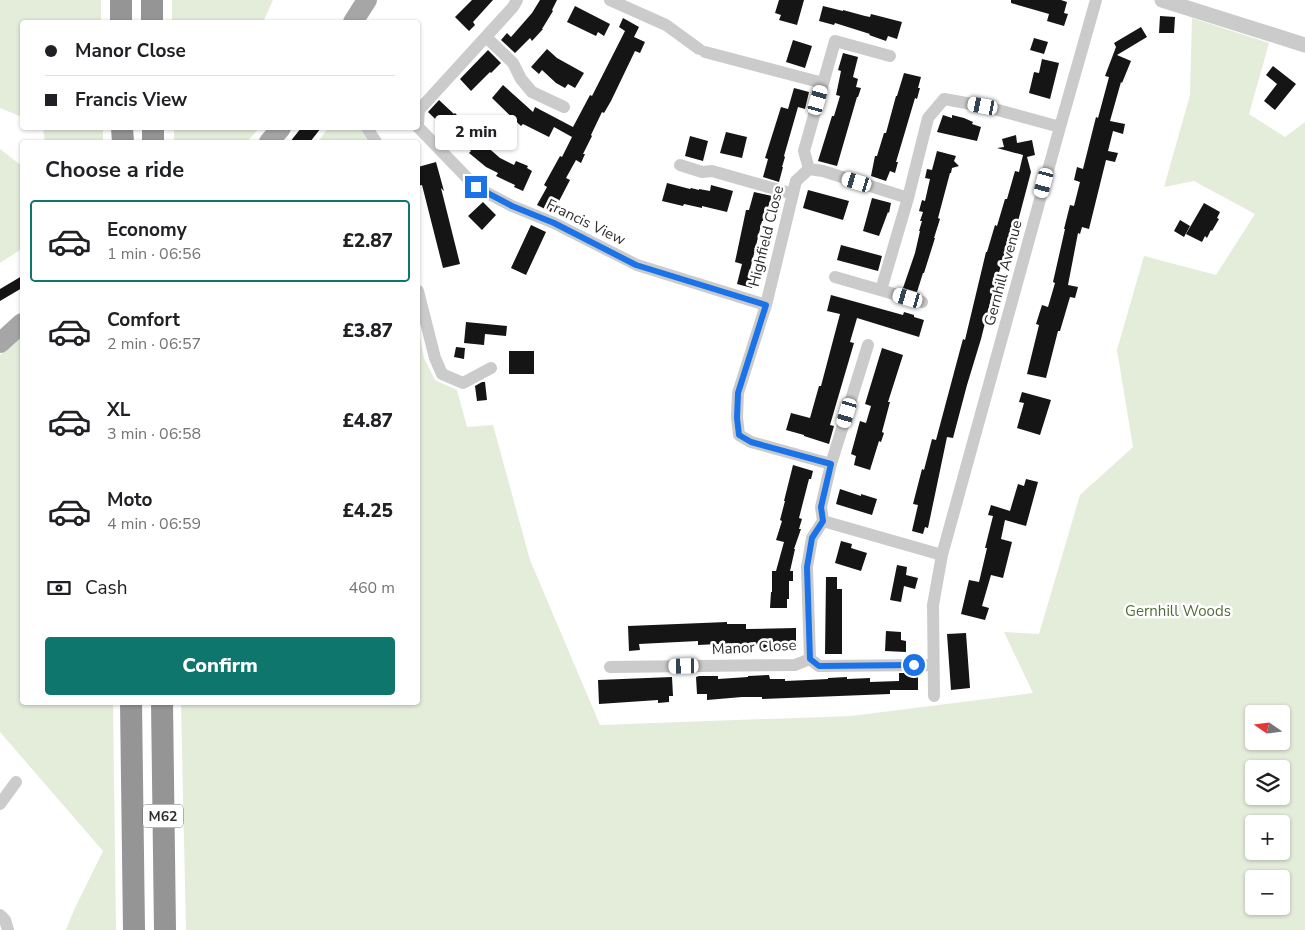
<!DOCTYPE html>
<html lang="en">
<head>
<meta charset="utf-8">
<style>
  body { margin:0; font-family:"Nunito Sans",sans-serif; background:#f6f6f6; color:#202124; height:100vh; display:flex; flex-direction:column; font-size:19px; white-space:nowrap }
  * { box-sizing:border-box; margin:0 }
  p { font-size:16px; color:#757577 }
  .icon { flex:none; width:28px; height:28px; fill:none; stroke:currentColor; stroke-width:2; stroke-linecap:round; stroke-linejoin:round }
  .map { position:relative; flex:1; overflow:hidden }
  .side { position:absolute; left:20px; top:140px; width:400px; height:565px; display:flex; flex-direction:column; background:#fff; border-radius:5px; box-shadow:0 1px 4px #0004 }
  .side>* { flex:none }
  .hud { position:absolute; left:20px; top:20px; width:400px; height:110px; border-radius:5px; box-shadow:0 1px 4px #0004; display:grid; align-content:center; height:110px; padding:0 25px; background:#fff }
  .needle { width:32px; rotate:284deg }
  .fabs { position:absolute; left:1245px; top:705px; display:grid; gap:10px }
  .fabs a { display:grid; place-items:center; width:45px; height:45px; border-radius:5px; background:#fff; box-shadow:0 1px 4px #0004; font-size:25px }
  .end { position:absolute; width:22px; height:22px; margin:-11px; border:6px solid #1a73e8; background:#fff; box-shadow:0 0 0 2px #fff }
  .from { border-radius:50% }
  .bubble { position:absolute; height:35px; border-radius:5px; background:#fff; box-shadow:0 1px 4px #0004; font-size:16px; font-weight:800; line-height:35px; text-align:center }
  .car { position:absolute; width:15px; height:30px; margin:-15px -8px; border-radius:6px; box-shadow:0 0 4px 1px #0007; background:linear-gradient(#fff 24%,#345 0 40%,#fff 0 76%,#345 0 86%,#fff 0) }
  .hud b { display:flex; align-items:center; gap:18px; height:48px; font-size:19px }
  .hud b+b { border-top:1px solid #e0e0e0 }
  .hud i { width:12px; height:12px; background:#202124 }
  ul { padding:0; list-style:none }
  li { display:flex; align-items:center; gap:15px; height:82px; margin:0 10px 8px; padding:0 15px; border:2px solid transparent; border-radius:5px }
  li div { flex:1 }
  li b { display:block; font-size:19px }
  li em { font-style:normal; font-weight:800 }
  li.active { border-color:#0f766e }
  li>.icon { width:45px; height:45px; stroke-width:1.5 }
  h2 { padding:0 25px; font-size:22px; line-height:60px }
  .pay { display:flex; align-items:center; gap:12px; height:55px; padding:0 25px; font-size:19px }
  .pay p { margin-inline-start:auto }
  .primary-button { display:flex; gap:10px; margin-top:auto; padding:10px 25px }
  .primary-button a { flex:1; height:58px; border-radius:5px; background:#0f766e; color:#fff; font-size:20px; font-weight:800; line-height:58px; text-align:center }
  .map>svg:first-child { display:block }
  .green { fill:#e4ecda; fill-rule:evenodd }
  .building { fill:#151515 }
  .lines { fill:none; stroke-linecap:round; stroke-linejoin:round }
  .minor { stroke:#cbcbcb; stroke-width:12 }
  .tertiary { stroke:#cbcbcb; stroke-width:15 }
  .primary { stroke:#a6a6a6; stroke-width:20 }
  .motorway { stroke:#959595; stroke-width:22 }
  .route { stroke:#1a73e8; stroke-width:6 }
  .labels { text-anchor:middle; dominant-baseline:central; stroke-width:5; stroke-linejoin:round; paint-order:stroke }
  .shield { fill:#fff; stroke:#6d6d6d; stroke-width:1 }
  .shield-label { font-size:14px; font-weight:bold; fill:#2e2e2e }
  .street-label { font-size:15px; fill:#2e2e2e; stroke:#fff }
  .park-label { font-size:15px; fill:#506c38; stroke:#fff }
</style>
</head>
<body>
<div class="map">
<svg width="1305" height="930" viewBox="0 0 1305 930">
  <rect width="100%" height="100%" fill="#fff"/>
  <path class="green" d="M0,0H101V22H22V117L0,108Z
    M172,0H273L263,22H172Z
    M1192,18L1269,43L1249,114L1285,137L1305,122V930H186L181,703L418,702V326L424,358L435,380L457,390L467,427L493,425L530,560L600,725L851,716L1033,693L1004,632L1039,634L1080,495L1133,447L1117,350L1144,256L1216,275L1255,214L1194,181L1164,187L1190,95ZM1254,714H1281V741H1254ZM1254,769H1281V796H1254ZM1254,824H1281V851H1254ZM1254,879H1281V906H1254Z
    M43,128H103V142H45Z
    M174,128H259L247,142H174Z
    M328,128H360L368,142H318Z
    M0,149L22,166V245L20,250L0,263Z
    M22,336V702L113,703L116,930H66L74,910L103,851L0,732V355Z"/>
  <path class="building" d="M472,0H493L473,22L475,25L469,31L455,17Z
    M540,0H557L552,10L553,11L542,29H543L532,41L530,38L515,53L501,40L507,33L511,37L532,13Z
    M779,0H804L797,25L779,20L781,15L775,13Z
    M1011,0H1061L1067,2L1064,13L1068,14L1064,26L1047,21L1049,14L1011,3Z
    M575,6L610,24L604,36L598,32L596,36L567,22Z
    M823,6L843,11V10L865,16L870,17L871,14L902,22L897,39L888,36L886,41L869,35L870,34L835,23L834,25L819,21Z
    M1160,16L1175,17L1174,33H1159Z
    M623,18L639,27L634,37L645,42L640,53L635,51L611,101L604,113L602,112L591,135L592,136L583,154H585L581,163L576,160L566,178L570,180L557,205L559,206L555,214L537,205L547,187L544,185L560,156L562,157L572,137L554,127L549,137L523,124L521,126L492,98L503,85L533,112L535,107L573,127L590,95L592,96L625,31L619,27Z
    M1141,27L1147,37L1117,55L1131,61L1122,83L1121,82L1110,121L1125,124L1123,134L1113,131L1108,151L1118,153L1115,162L1106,160L1089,229L1082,227L1080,234L1078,233L1068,285L1078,287L1075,298L1070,297L1060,331H1058L1046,378L1027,374L1039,325L1036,324L1042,305L1048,307L1055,283L1053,282L1065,229H1064L1070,205L1074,206L1080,182L1074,180L1077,167L1083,169L1096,117L1098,118L1109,77L1105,76L1116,47L1114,43Z
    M1034,38L1048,42L1044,54L1030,50Z
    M793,40L812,46L805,68L786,62Z
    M547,49L557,58L584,73L575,88L568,84L565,88L556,83L542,70L539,74L531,67Z
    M488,50L501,63L491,73L490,72L471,91L460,79Z
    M843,53L858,57L853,77L858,79L856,87L861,88L858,97H857L837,166L818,161L832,116H834L840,96L836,95L841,71L838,70Z
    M1042,59L1059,63L1050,99L1029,93L1034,72L1039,73Z
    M1273,66L1296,84L1275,110L1264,101L1277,84L1266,75Z
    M904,73L921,77L918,88H920L917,99L915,98L902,142L896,162H898L895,173L890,171L886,181L871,176L875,156H877L884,133H886L896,96H897Z
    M794,88L809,92L805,109L798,107L784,156L785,157L782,167H783L779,182L763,177L768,159L765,158L781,107L788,109Z
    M439,100L454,114L455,113L485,145L500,158L514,165L516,161L528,166L527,168L532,171L523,191L514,187L515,185L496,176L498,173L486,167L469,153L471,151L455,136L454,137L428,112Z
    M943,115L952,118V115L964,118L973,122L972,124L981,127L977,141L937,132Z
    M301,128H321L310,142H290Z
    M726,132L747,137L742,158L720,153Z
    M1016,135L1017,143L1032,140L1035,155L1027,157L1031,172L1017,225L1014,224L1006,252H1005L998,276L997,275L981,339L967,385L953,438L947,437L928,528L925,527L923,534L912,531L918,505L913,504L922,469L924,470L932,439L936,440L960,350L963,339L965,340L986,252H987L995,225L997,226L1005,199H1007L1015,171L1019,172L1023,155L997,148L1004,147L1002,139Z
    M690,136L708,141L703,161L685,156Z
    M937,151L956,156L954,161L959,166L952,168L951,173H950L938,218L940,219L934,238H935L924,273H923L917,292L903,288L915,253L920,231H919L922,221H920L923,212L919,211L922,200L925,201L930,179L925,178L927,169L932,170Z
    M436,162L444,191L441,188L460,264L443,268L422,185L418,186V167Z
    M667,183L690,189L691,188L699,190V189L710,191L711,185L733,191L727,212L702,206V208L684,204L683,206L662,201Z
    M808,190L849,201L843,220L803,208Z
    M754,192L772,196L767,210H765L763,221H762L750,270L756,272L752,288L737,284L742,264L735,262L746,210H749Z
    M872,198L891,203L889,213L888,212L879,236L863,231Z
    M483,202L496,215L482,230L468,216Z
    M1204,203L1220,212L1217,218L1219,219L1212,231L1211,230L1207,238L1205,236L1202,242L1186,234Z
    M1180,220L1190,226L1184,237L1174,231Z
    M531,225L546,232L526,275L511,268Z
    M841,245L882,256L878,271L837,260Z
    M22,276V288L0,301V289Z
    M831,295L903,315L904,312L914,315V317L924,320L919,337L857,318L850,342L854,343L830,425L834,426L829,444L804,436V435L786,430L791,413L810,418L819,386H821L840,314L827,311Z
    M466,322L507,326L506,336L485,334L484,345L464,343Z
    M456,347L465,348L464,359L454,357Z
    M882,348L903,355L888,402H890L882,432L884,433L881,442L879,441L870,470L854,465L856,456L851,454L860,421L866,423L871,406L865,404Z
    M509,351H534V374H509Z
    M482,382H485L487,400L477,401L475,386Z
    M1022,392L1051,400L1040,435L1017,428L1024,403L1019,402Z
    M793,465L813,471L811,479H809L799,518L802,519L799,529H801L794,549H795L790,571H793V581H789V599H787V608H770L771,592H772V571H776L784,542L776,540L782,521L780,520L785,501H784Z
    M1026,479L1038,482L1026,526L1005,520L1001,539L1012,542L1003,578L991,575L982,606L989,608L985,620L961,614L969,580L979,582L987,548H985L993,516L988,515L991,505L1010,511L1018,484L1024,486Z
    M840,489L861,496V494L877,499L872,515L836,504Z
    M841,541L852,544L851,548L867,553L861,571L835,563Z
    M897,565L907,567L906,575L918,578L915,589L904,586L901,602L890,600Z
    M826,577H837V589H842V654H825Z
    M727,622V624H746V629L796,628V645H769V648H759V645L738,644V643L698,645V641L639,644L640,650L629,651L628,626Z
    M886,631L901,632V640L906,641V652L885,651Z
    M966,633L970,688L951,690L947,634Z
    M899,673H918V690H890V694L762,699V697H742L707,700V694H697L696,677L699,676H718V679L748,677V676L769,675L770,679H785V681L808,680L828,679V678L847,677V679L870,678V682L899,681Z
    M672,677L673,696H669V702L658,703V700L599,704L598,680Z"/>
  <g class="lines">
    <path class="minor" d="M610,0L666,25L699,49
      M486,37L513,63L521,79L532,92L564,107
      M705,52L823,83
      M418,124L419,110L513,7L517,0
      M418,127L476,187L512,206L554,223L637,265L766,305
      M367,128L376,142
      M680,165L702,172L712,171L793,194
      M809,169L796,181L766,305L738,393L737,417L739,435L751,442L831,464L821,507L823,521L942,555
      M809,169L804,151L835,41L890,56
      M809,169L823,171L908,198
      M835,277L922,302
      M881,290L908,198L928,118L944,99L983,106L1060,127
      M418,291L435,358L442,374L463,383L491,368
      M831,464L868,345
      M823,521L812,538L807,567L810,659L819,666L933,665
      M610,667L795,665L810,659
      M934,696L933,605L942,555L1060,127L1096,0
      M0,804L16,782
      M0,915L5,920L8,930"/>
    <path class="tertiary" d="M1162,0L1305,45"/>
    <path class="primary" d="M353,22L367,0
      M269,142L281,128
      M0,343L22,323"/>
    <path class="motorway" d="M121,0V22
      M152,0V22
      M122,128L123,142
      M153,128V142
      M131,702L134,930
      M162,702L165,930"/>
  </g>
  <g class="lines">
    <path class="route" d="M476,187L512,206L554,223L636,265L766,305L738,393L737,418L739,435L751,442L831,464L821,507L823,521L812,538L807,567L810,659L819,666L914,665"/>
  </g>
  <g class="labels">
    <rect class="shield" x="143" y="804.5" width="40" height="23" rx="4"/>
    <g class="shield-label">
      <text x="163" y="816">M62</text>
    </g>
    <g class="street-label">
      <text transform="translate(586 222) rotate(26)">Francis View</text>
      <text transform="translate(766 236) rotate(-76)">Highfield Close</text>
      <text transform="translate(1003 273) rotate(-75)">Gernhill Avenue</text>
      <text transform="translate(754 647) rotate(-3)">Manor Close</text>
    </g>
    <g class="park-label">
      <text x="1178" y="611">Gernhill Woods</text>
    </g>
  </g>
</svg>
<div class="fabs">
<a><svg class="needle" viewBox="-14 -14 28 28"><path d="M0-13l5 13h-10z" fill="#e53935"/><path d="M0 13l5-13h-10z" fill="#757577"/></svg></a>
<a><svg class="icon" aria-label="layers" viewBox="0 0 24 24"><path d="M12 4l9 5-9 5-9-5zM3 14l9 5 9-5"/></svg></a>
<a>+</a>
<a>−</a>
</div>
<i class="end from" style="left:914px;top:665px"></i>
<i class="end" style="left:476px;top:187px"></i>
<div class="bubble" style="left:435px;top:115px;width:82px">2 min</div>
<i class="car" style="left:818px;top:100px;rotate:16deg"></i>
<i class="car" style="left:983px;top:106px;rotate:281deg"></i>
<i class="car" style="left:857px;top:182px;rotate:287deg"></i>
<i class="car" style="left:1044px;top:183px;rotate:195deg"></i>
<i class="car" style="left:908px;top:298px;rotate:286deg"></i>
<i class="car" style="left:847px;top:413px;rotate:197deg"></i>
<i class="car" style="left:684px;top:666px;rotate:269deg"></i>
<div class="hud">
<b><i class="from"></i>Manor Close</b>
<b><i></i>Francis View</b>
</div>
<section class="side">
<h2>Choose a ride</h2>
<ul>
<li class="active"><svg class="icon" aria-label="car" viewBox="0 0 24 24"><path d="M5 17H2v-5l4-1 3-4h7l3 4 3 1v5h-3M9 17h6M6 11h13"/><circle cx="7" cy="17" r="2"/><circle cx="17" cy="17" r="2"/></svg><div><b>Economy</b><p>1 min · 06:56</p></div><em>£2.87</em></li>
<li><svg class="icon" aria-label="car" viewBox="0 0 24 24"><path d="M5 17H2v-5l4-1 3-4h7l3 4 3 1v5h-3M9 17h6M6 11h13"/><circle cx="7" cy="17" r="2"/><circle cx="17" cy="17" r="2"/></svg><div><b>Comfort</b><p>2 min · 06:57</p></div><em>£3.87</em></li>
<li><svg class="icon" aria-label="car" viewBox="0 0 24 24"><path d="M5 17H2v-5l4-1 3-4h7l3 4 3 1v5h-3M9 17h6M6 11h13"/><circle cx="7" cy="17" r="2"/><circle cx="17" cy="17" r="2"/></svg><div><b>XL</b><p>3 min · 06:58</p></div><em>£4.87</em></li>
<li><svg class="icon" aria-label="car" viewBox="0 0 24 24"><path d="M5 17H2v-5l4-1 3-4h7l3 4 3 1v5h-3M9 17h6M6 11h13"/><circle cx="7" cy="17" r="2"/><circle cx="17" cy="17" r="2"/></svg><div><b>Moto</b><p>4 min · 06:59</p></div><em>£4.25</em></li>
</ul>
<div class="pay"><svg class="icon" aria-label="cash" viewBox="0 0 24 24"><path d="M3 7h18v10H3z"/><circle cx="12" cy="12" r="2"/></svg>Cash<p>460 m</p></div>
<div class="primary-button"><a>Confirm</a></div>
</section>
</div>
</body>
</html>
